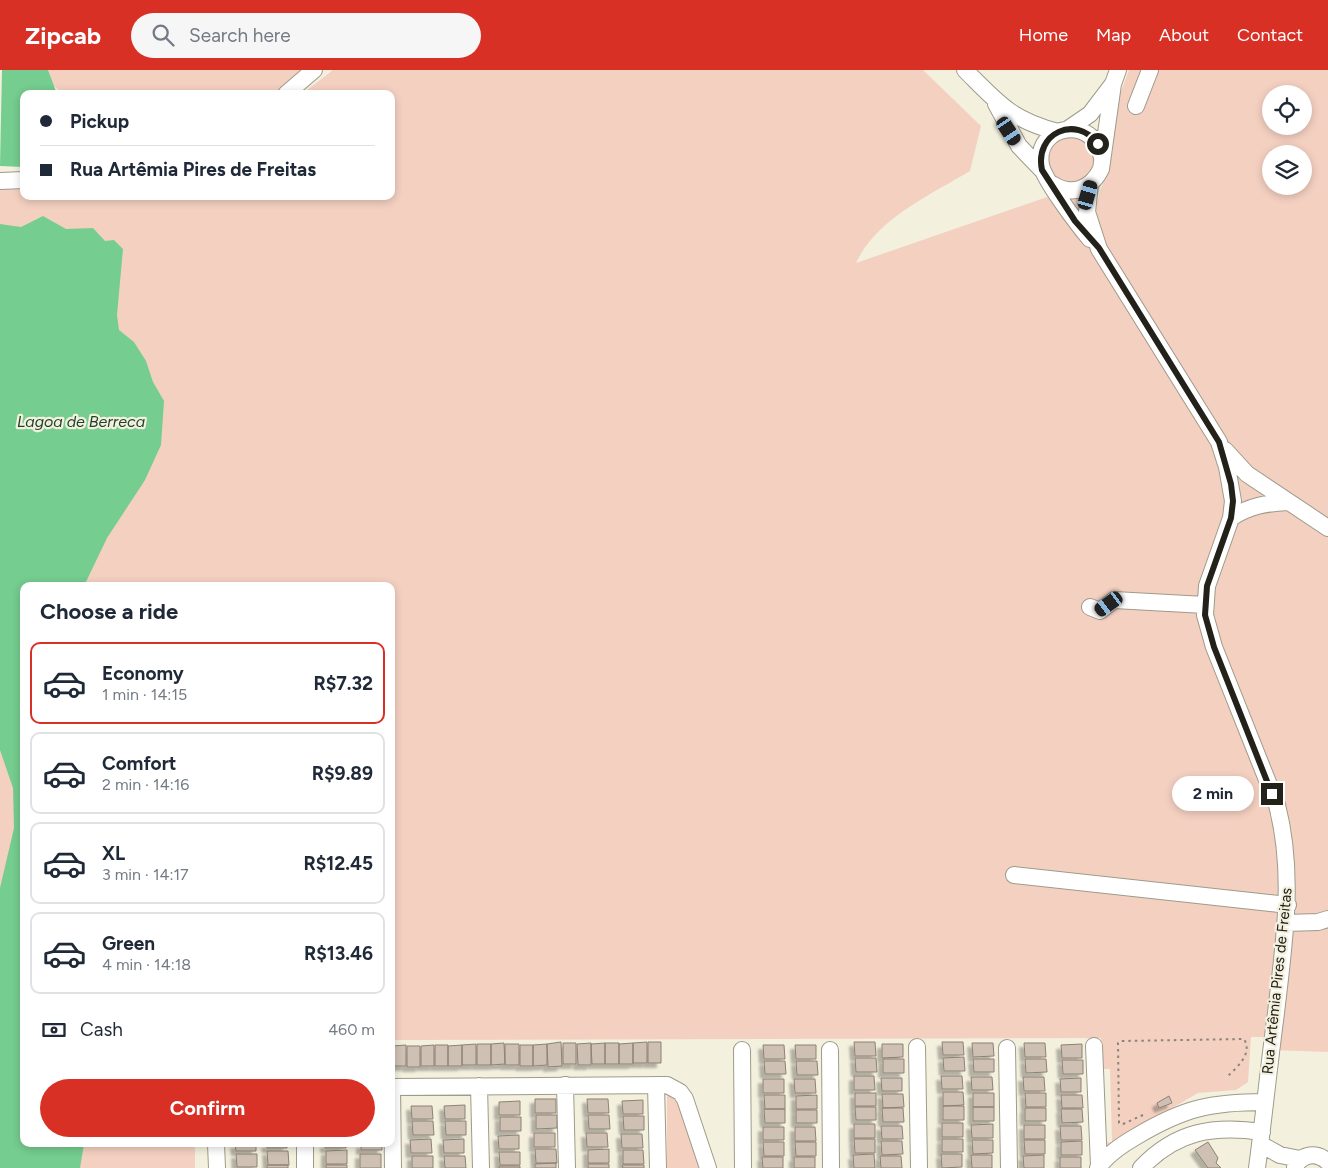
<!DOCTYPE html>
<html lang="en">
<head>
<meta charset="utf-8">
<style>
  body { margin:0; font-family:Figtree,sans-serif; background:#f6f6f7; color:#1f2937; height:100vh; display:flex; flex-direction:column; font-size:19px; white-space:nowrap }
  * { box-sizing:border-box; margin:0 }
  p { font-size:16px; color:#747a83 }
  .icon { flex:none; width:28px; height:28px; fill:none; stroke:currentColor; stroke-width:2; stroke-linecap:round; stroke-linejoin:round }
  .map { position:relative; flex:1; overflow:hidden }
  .sheet { position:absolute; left:20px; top:512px; width:375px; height:565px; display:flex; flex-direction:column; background:#fff; border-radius:10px; box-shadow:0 2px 8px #0003 }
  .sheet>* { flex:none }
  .banner { position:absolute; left:20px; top:20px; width:375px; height:110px; border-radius:10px; box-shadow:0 2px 8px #0003; display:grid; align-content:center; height:110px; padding:0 20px; background:#fff }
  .controls { position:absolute; left:1262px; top:15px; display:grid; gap:10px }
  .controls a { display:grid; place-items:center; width:50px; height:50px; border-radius:50%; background:#fff; box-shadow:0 2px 8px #0003; font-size:25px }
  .end { position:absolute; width:22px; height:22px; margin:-11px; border:6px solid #22211a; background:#fff; box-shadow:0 0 0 2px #fff }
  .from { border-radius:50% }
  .bubble { position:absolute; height:35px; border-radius:18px; background:#fff; box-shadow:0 2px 8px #0003; font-size:16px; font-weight:700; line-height:35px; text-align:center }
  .car { position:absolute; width:15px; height:30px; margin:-15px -8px; border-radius:6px; box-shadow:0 0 4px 1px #0007; background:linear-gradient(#222 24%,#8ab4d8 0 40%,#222 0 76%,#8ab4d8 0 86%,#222 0) }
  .banner b { display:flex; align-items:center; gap:18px; height:48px; font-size:19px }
  .banner b+b { border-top:1px solid #e0e1e3 }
  .banner i { width:12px; height:12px; background:#1f2937 }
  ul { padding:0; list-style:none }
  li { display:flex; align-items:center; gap:15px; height:82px; margin:0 10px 8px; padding:0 10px; border:2px solid #e0e1e3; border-radius:10px }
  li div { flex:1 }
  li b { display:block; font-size:19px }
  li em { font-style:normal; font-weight:700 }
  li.on { border-color:#d93025 }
  li>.icon { width:45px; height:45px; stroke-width:1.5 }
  h2 { padding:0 20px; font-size:22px; line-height:60px }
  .pay { display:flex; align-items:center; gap:12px; height:55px; padding:0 20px; font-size:19px }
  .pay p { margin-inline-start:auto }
  .primary-button { display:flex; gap:10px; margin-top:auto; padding:10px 20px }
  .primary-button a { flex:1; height:58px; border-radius:30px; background:#d93025; color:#fff; font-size:20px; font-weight:700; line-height:58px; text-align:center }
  header { display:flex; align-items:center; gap:30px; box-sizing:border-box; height:70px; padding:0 25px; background:#d93025; color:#fff }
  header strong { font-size:24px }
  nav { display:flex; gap:28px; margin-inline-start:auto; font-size:18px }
  .search { width:350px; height:45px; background:#f6f6f7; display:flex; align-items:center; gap:12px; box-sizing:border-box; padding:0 18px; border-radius:28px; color:#747a83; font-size:19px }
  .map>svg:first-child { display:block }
  .green { fill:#f4d0c1; fill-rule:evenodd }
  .water { fill:#75cd8f }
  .building { fill:#cec1b3; stroke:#8d8174; filter:url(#shadow) }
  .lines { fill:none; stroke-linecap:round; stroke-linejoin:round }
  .minor-casing { stroke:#9e9b8a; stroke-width:18 }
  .path { stroke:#88867a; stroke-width:2; stroke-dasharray:2.5 4; stroke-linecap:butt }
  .minor { stroke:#fff; stroke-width:16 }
  .route { stroke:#22211a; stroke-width:6 }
  .labels { text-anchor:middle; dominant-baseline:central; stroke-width:4.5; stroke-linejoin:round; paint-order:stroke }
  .street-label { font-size:15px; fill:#22211a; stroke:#f3f0de }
  .water-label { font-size:16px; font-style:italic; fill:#1d4229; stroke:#f3f0de }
</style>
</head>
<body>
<header>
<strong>Zipcab</strong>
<div class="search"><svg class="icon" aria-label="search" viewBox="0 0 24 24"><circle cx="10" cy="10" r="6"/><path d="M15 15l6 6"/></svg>Search here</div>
<nav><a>Home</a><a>Map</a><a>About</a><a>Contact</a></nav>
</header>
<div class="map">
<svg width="1328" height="1098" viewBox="0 0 1328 1098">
  <defs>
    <filter id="shadow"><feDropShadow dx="-4.5" dy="4.5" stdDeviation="1" flood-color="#0004"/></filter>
  </defs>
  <rect width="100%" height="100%" fill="#f3f0de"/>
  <path class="green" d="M34,0H317L287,24H64Z
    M333,0H923L981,56L970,101C930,125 876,149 856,193L1073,118L1049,104L1047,82L1056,70L1078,65L1095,78L1096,136L1113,80L1116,35L1129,0H1328V982L1271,980L1272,967H1251L1248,1012L1236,1020L1198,1023L1122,1067L1108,1082L1104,1073L1112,1072L1110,999H1102L1101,968L391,970V516H24V1074H195V1098H0V116L24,115V126H391V24H302ZM1271,24H1304V56H1271ZM1271,84H1304V116H1271Z
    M667,1025L676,1028L701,1098H667Z"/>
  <path class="water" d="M2,0H48L57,24H24V97L0,96Z
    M43,146L66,159L93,158L105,171L114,170L123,179L117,245L119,260L134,272L146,291L153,312L164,331L161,375L145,410L107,468L84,516H24V1074H84L80,1098H0V818L14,758L13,718L0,680V154L21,157Z"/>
  <path class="building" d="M561,972L562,996L548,997L547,974Z
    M647,972V993H633V973Z
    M648,972H661V993H648Z
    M854,972H875L876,986H855Z
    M942,972H963L964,985H943Z
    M504,973L505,994L491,995V974Z
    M563,973H576V994H563Z
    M591,973V995H578L577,974Z
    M605,973V994H592L591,974Z
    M605,973H619V994H605Z
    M633,973V994H619V974Z
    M972,973H993L994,986L973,987Z
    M1024,973H1045L1046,987H1025Z
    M476,974V995H462V975Z
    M477,974H491V995H477Z
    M505,974H519V995H505Z
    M547,974V995L533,996V975Z
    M882,974H903V987L882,988Z
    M1082,974V988H1062L1061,975Z
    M406,975V996H392V976Z
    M434,975V996H421V976Z
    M435,975H448V996H435Z
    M462,975V996H448V976Z
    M520,975H533V996H520Z
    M763,975H784L785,989H764Z
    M795,975H816V989H796Z
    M407,976H420V997H407Z
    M964,987L965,1001H944L943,988Z
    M855,988H876L877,1002H856Z
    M883,989H904V1003H883Z
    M973,989H994V1002H974Z
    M1025,989H1046L1047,1002L1026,1003Z
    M1062,990H1083V1004H1063Z
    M764,991H785L786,1004H765Z
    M796,991H817L818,1005H797Z
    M854,1006H874L875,1020H854Z
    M941,1006H962L963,1019H942Z
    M971,1007H992L993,1020H972Z
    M1023,1007H1044L1045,1021H1024Z
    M881,1008H902V1021H882Z
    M1081,1008V1022H1061L1060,1009Z
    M763,1009H784V1023H763Z
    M794,1009H815L816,1023H795Z
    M943,1022H963L964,1035L943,1036Z
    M855,1023H876V1036H855Z
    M973,1023H994V1037H973Z
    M1025,1023H1046V1037H1026Z
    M882,1024H903L904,1037L883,1038Z
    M764,1025H785V1039H765Z
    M817,1025V1039H796V1026Z
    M1061,1025H1082L1083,1038H1062Z
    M1169,1026L1172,1033L1159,1038L1157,1033Z
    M535,1029H556V1043H535Z
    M587,1029H608L609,1043H588Z
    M643,1030V1044H623L622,1031Z
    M520,1031V1045H499V1032Z
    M465,1035V1049H445L444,1036Z
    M411,1036H432L433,1049H412Z
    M943,1036H964V1050H943Z
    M855,1037H876V1050H856Z
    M973,1037H994V1051H973Z
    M882,1038H903L904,1052H883Z
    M1025,1038H1046V1051H1025Z
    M764,1039H785V1053H765Z
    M1061,1039H1082L1083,1052L1062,1053Z
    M796,1040H817V1053H796Z
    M536,1045H557V1058L536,1059Z
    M588,1045H609L610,1059H589Z
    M623,1046H644V1060H624Z
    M500,1047H521V1061H500Z
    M412,1051H433L434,1065H413Z
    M445,1051H466V1065H446Z
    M942,1053H963V1067H942Z
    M854,1054H875V1068H854Z
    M993,1054V1068H972L971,1055Z
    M1024,1055H1045V1069H1024Z
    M881,1056H902L903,1069H882Z
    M1060,1056H1081L1082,1070H1061Z
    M763,1057H784V1070H763Z
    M795,1057H815L816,1071H795Z
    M534,1063H555V1077H534Z
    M586,1063H607L608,1077H587Z
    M621,1064H642L643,1078H622Z
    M519,1065V1079H499L498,1066Z
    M431,1069L432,1083H411L410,1070Z
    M464,1069V1083H444L443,1070Z
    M854,1069H875V1083H855Z
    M942,1069H963V1082H942Z
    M972,1070H993V1083L973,1084Z
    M1024,1070H1045V1084H1025Z
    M881,1071H902L903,1084L882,1085Z
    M1082,1071V1085H1061V1072Z
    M763,1072H784V1086H764Z
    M795,1072H816V1086H796Z
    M1208,1072L1218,1088L1216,1093L1221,1098H1208L1195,1080Z
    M235,1074H256V1081H236Z
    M266,1074H287V1078H267Z
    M325,1074H346V1078H325Z
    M361,1074H382V1080H361Z
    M535,1079H556L557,1093H536Z
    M609,1079V1093H588V1080Z
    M347,1080V1094H326V1081Z
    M623,1080H643L644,1094H623Z
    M267,1081H288L289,1095H268Z
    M499,1082H520V1095H500Z
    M236,1084H257V1097H237Z
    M360,1084H381V1098H360Z
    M874,1084L875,1098H854L853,1085Z
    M941,1084H962V1097L942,1098Z
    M971,1085H992V1098H972Z
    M1044,1085V1098H1024L1023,1086Z
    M412,1086H433V1098H412Z
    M444,1086H465L466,1098H445Z
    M880,1086H901L902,1098H881Z
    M762,1087H783V1098H763Z
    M794,1087H815V1098H794Z
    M1060,1087H1081V1098H1060Z
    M556,1093V1098H535V1094Z
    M588,1094H609V1098H588Z
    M267,1095H288V1098H267Z
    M326,1095H347V1098H326Z
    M622,1095H644V1098H623Z
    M499,1096H520V1098H499Z"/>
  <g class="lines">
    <defs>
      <path id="minor" d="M965,0C998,33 1011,50 1058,62
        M286,24L314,0
        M996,34L1019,76L1042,100
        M1136,36L1150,0
        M1068,59L1090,44L1112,15
        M0,111L24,110
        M1052,114C1072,127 1091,119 1101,99L1113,14L1118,0
        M1090,114L1087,142L1099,179L1219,372L1227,397L1233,431L1231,448L1207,516L1205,545L1214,577L1277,735C1295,804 1284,873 1276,943C1269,995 1264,1046 1257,1098
        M1090,169C1079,156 1044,110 1041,95C1034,54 1095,44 1102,88
        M1225,380L1247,404L1328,458
        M1231,448C1249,436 1266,433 1288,432
        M1090,537L1100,541L1114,530L1205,535
        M1014,805L1288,835
        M1286,853L1318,852L1328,849
        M1094,976L1099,1096
        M917,977L919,1098
        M1007,978L1009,1098
        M742,980L743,1098
        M830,980L831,1098
        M565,1015L567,1098
        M656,1015L658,1098
        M479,1016L481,1098
        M391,1017L667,1015L680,1022L685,1029L708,1098
        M392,1017L393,1098
        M216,1074L217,1098
        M305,1074V1098
        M1260,1074L1280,1085L1300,1089
        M1295,1097C1302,1083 1317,1082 1328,1092
        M1098,1098C1107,1084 1123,1074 1137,1066C1184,1038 1211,1032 1265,1032
        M1141,1098C1176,1061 1213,1055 1262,1062"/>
    </defs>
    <use href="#minor" class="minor-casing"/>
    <path class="path" d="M1143,1045L1123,1054L1119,1053L1118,973L1121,971L1244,969C1253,984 1237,997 1227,1007"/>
    <use href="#minor" class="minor"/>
  </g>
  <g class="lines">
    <path class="route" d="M1098,74C1076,44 1034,63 1042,100L1075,151L1099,178L1219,372L1231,414L1233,431L1231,448L1207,516L1205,545L1214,577L1272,724"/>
  </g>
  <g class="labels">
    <g class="street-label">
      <text transform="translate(1277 911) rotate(-84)">Rua Artêmia Pires de Freitas</text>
    </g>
    <g class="water-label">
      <text x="81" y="351">Lagoa de Berreca</text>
    </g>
  </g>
</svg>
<div class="controls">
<a><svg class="icon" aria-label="locate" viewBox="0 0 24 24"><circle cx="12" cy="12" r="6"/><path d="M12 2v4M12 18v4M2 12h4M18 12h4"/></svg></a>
<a><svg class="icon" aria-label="layers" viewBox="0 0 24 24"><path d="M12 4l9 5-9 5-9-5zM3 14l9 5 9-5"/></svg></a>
</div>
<i class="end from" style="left:1098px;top:74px"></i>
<i class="end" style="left:1272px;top:724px"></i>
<div class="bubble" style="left:1172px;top:706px;width:82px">2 min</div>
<i class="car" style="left:1009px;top:61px;rotate:147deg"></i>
<i class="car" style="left:1088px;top:125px;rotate:16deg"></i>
<i class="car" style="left:1109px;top:534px;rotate:234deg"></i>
<div class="banner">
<b><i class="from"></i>Pickup</b>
<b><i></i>Rua Artêmia Pires de Freitas</b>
</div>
<section class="sheet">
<h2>Choose a ride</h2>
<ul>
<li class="on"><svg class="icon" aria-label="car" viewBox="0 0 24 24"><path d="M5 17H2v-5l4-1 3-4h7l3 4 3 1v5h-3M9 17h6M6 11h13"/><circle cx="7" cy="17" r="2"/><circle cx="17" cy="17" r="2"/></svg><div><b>Economy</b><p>1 min · 14:15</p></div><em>R$7.32</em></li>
<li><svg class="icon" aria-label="car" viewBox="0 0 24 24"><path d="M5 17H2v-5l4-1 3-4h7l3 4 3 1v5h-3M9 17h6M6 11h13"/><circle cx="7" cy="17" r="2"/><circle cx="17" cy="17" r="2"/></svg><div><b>Comfort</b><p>2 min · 14:16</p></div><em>R$9.89</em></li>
<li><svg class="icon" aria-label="car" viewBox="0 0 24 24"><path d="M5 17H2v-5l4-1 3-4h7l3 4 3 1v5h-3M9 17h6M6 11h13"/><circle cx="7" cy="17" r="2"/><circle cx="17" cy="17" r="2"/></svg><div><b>XL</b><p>3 min · 14:17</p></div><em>R$12.45</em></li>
<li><svg class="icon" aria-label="car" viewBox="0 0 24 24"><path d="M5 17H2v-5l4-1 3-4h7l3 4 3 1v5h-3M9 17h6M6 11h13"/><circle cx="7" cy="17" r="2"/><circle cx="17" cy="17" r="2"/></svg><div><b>Green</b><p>4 min · 14:18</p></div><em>R$13.46</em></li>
</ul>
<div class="pay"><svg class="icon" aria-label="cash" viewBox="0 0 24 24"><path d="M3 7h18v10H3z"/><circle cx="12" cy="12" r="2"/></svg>Cash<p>460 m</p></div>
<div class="primary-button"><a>Confirm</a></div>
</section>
</div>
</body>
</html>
